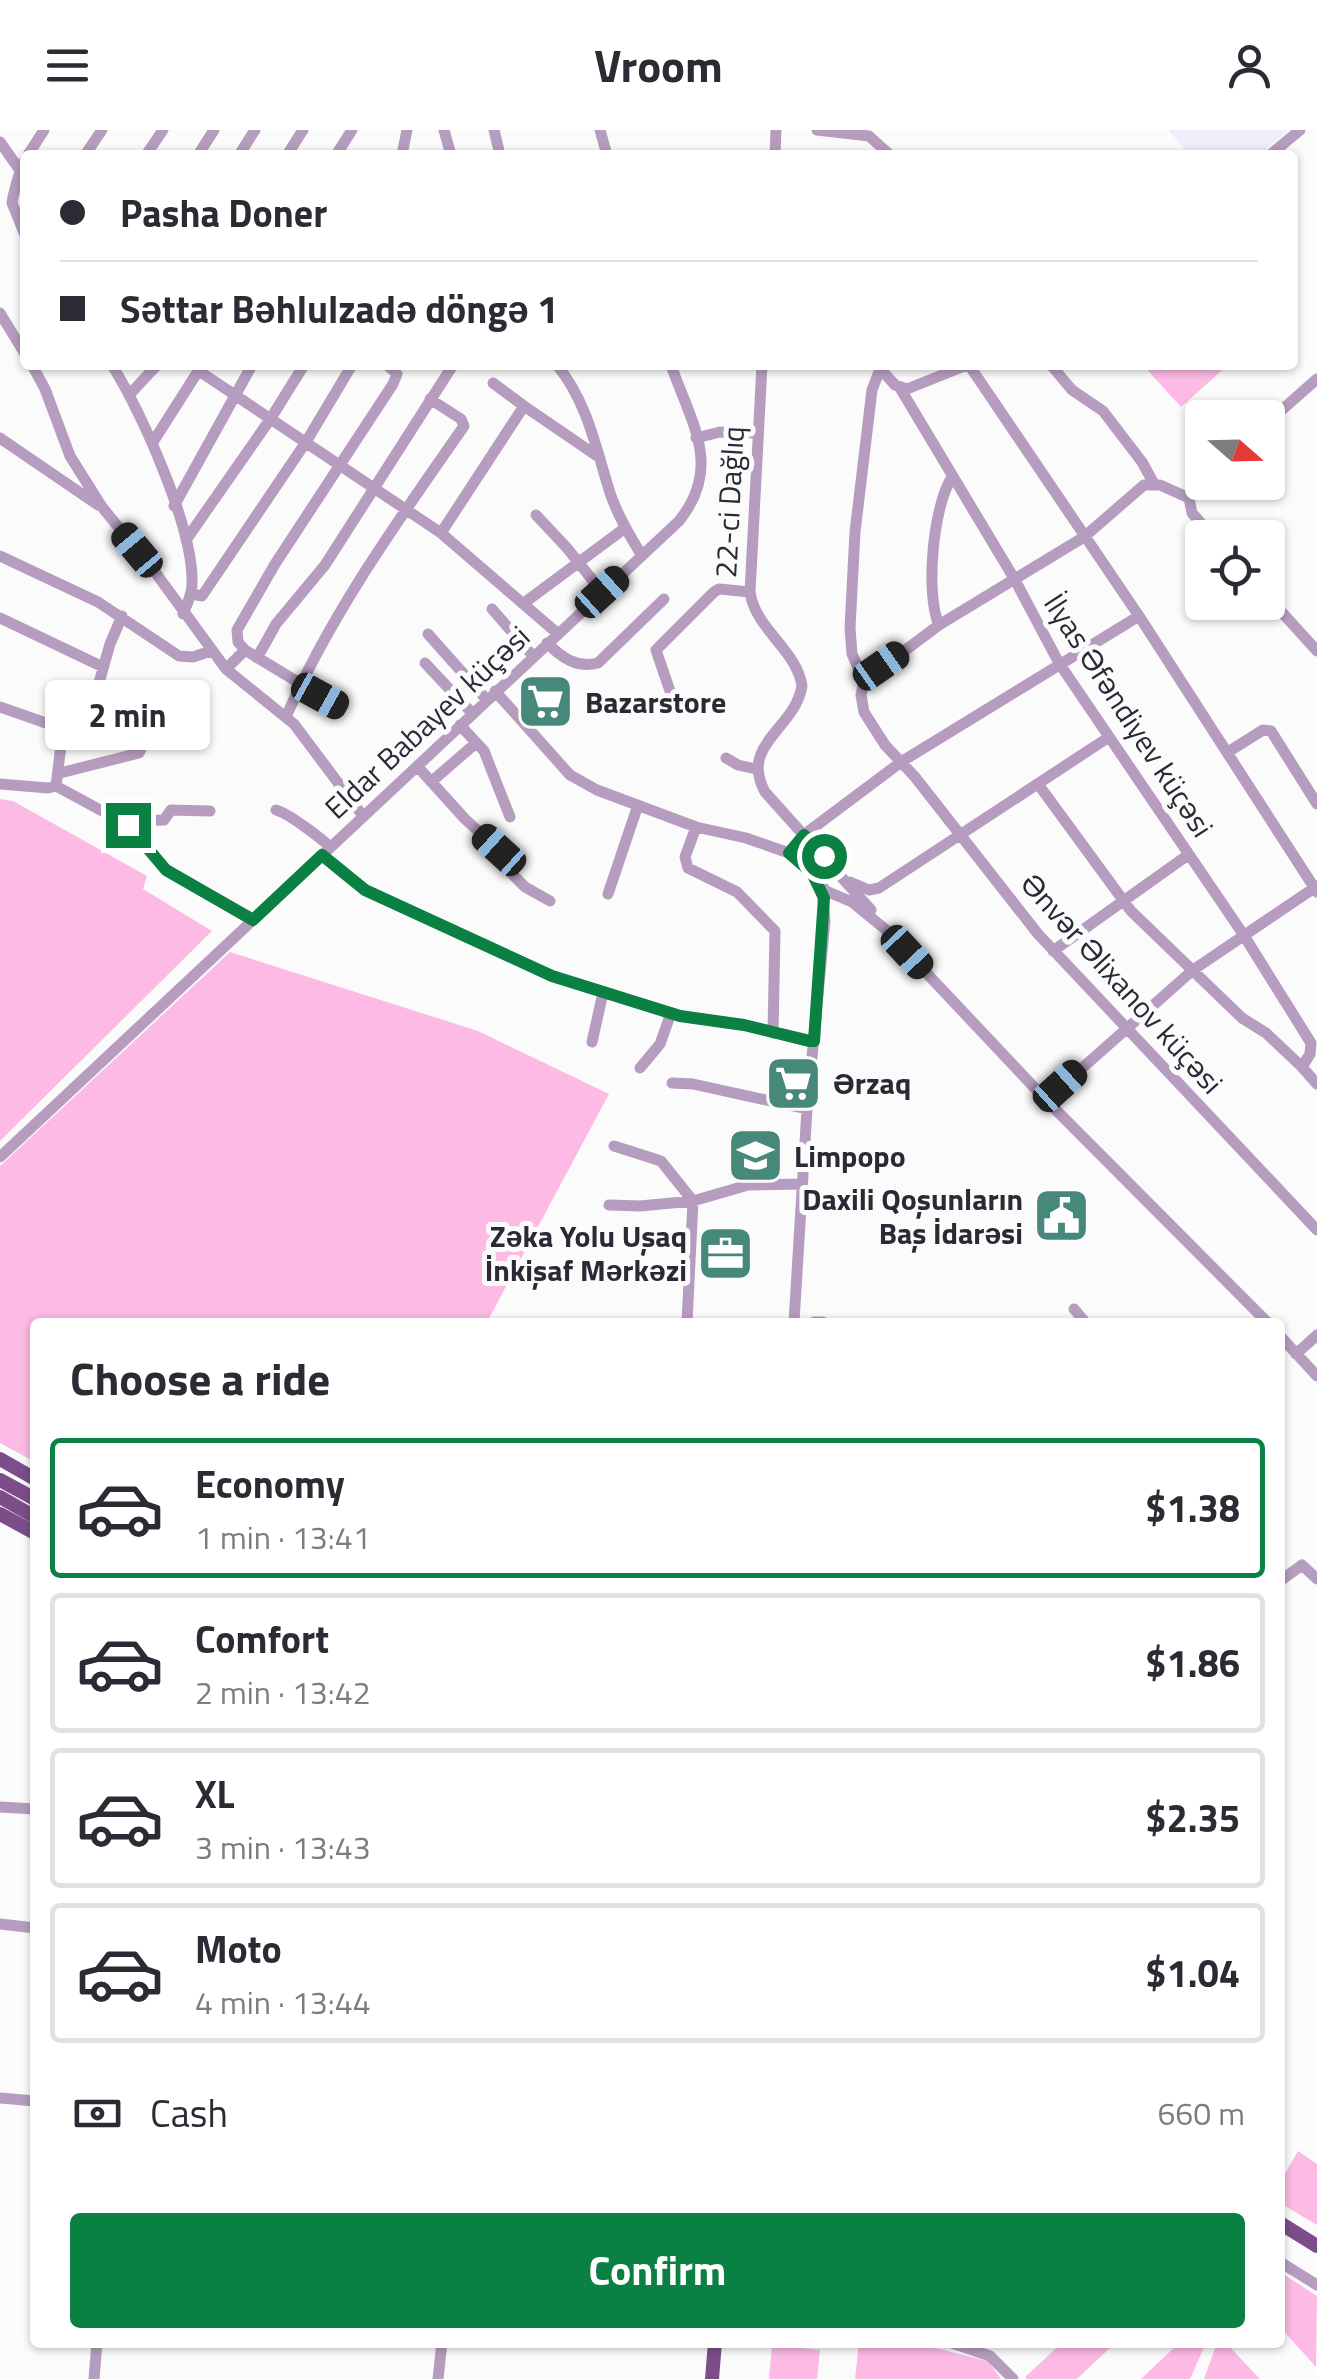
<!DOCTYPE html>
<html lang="en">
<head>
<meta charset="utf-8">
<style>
  body { margin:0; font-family:"Titillium Web",sans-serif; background:#f7f7f7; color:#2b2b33; height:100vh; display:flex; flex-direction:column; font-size:38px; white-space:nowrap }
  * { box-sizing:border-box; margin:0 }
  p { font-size:32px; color:#7c7c81 }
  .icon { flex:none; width:55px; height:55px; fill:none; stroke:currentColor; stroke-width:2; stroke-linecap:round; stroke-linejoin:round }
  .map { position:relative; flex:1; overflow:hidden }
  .side { position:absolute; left:30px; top:1188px; width:1255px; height:1030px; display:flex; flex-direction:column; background:#fff; border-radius:10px; box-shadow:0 2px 8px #0004 }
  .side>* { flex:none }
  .top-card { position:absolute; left:20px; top:20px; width:1278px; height:220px; border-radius:10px; box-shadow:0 2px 8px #0004; display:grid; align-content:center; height:220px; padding:0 40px; background:#fff }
  .needle { width:65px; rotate:110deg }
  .buttons { position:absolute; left:1185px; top:270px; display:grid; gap:20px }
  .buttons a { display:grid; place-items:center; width:100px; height:100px; border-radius:10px; background:#fff; box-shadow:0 2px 8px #0004; font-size:50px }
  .end { position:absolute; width:45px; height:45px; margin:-22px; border:12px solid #0b8043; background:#fff; box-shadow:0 0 0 5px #fff }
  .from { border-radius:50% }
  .bubble { position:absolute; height:70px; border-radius:10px; background:#fff; box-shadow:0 2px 8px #0004; font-size:32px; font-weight:700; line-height:70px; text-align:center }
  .car { position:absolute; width:30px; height:60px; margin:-30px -15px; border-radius:12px; box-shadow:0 0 8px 2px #0007; background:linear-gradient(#222 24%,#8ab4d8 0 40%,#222 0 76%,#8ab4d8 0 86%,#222 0) }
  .top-card b { display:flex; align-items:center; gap:35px; height:95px; font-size:38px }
  .top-card b+b { border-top:2px solid #e1e1e2 }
  .top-card i { width:25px; height:25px; background:#2b2b33 }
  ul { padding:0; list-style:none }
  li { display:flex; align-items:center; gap:30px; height:140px; margin:0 20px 15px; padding:0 20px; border:5px solid #e1e1e2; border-radius:10px }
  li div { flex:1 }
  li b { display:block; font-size:38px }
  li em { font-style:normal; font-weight:700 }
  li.current { border-color:#0b8043 }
  li>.icon { width:90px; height:90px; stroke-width:1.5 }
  h2 { padding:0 40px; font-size:45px; line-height:120px }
  .pay { display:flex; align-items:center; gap:25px; height:110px; padding:0 40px; font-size:38px }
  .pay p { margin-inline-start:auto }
  .action { display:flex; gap:20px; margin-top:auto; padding:20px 40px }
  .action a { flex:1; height:115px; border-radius:10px; background:#0b8043; color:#fff; font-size:40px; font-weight:700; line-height:115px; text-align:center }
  header { display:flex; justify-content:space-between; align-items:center; height:130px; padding:0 40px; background:#fff; font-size:45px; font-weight:700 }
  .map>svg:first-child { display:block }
  .built { fill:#efecfb }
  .green { fill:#fcbae4 }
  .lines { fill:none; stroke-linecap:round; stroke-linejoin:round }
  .minor { stroke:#b69dbf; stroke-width:11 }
  .major { stroke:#7b4e8a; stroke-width:14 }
  .route { stroke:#0b8043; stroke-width:12 }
  .labels { text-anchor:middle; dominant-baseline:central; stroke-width:10; stroke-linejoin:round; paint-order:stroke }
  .street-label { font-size:30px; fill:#2b2934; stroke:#fbfbfb }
  .poi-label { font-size:30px; font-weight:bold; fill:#2b2934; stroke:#fbfbfb; text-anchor:start }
</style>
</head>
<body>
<header><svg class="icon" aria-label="menu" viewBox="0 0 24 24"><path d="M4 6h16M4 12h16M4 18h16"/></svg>Vroom<svg class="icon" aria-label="person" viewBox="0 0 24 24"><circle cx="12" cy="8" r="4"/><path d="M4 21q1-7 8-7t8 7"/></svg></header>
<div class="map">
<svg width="1317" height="2249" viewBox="0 0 1317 2249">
  <rect width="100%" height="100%" fill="#fbfbfb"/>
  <path class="built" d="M1168,0H1288L1259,25H1190Z"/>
  <path class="green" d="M1143,235H1228L1181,277Z
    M0,669L13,671L147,746L143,759L212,801L0,1011Z
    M230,822L478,901L609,964L487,1192H35V1332L0,1313V1036Z
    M1298,2021L1317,2034V2095L1280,2073V2046L1283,2047Z
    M1280,2142L1317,2166L1316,2237L1280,2197Z
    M859,2212L915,2213L988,2231L1001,2249H855Z
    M1062,2213H1115L1077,2249H1027L1025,2247Z
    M1179,2213H1206L1190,2249H1141Z
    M1217,2213H1226L1260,2249H1204Z
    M772,2215L820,2220L817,2249H769Z"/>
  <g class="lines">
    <path class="minor" d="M444,0L451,25
      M494,0L500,25
      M600,0L607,25
      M817,0L869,6L890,25
      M0,12L19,39
      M28,25L44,0
      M85,25L102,0
      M146,25L163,0
      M198,25L214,0
      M239,25L255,0
      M287,25L303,0
      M336,25L352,0
      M402,25L407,0
      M775,25L776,0
      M1270,25L1300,0
      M25,30C21,36 13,64 12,73L25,105
      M0,183L25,224
      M32,235L45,259L70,326L102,377L155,442L226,539L294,594L363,686
      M112,235C142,284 194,398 192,454C192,465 187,474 183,484
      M557,235C588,273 596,319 610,363C618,386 630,406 642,426
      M762,235L750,462C755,499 797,520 802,556C795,599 739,614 765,662L871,780
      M877,235L895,255L907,259L967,235
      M969,235L1139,486L1317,762
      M1051,235L1072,260L1103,281L1142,332L1153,352
      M880,239L872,260L855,402L850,498L852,524L864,551L861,565L864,582L885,615L915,647L1038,804L1317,1100
      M199,241L441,403L557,503
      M493,253L524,276
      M900,258L1015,450L1059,533L1243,804L1311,913L1310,924L1302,937
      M130,264L157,235
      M1268,292L1317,249
      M0,308L98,375
      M696,308L720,302L757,303
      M153,312L202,235
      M1189,368L1192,383L1214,408
      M1189,368L1192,359L1202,348
      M174,376L252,235
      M536,385L567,418L602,462
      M441,403L524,276L600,328
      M186,410L271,288L304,235
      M0,426L98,472L179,526L193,527L211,521
      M192,464L202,466L306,312L352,235
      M1268,467L1317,521
      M524,473L625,398
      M492,479L533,526
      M0,488L103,537
      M939,495C925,464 933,376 952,347
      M428,504L486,569
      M547,513C561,527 577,539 598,533L664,469
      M245,520L238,512L237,500L275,434L393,254L397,244L387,235
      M257,528L276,494L325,435L453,235
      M425,533L472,583
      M226,539L245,520L339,577
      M864,551L939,495L1084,407L1144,355H1160L1189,368
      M495,561L570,645L597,660L696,697L746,708L789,723L809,738L826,761L852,772L885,799L1046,970L1267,1192
      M670,561L656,520L714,462L719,459L750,462
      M0,577L63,599
      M286,587C331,483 400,388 464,296L461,289L430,269
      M460,595L484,621L510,687
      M1228,622L1263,600L1271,601L1317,674
      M726,628L738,635L756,639
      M417,636L465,689L499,720L507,739L525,757L550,771
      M60,643L139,623L145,611L179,607
      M431,652L476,613
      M0,654L48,658L56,656L63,599L89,588L110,514L122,486
      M1038,654L1131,781L1242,888L1266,903L1302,937L1317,954
      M56,656L128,695L166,740L253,789
      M276,680C288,683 321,708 330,717
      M128,695L139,691L164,690L171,680L210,681
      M696,697L685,727L688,738L737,762L775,801L773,903
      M789,723L809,701L901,632L1139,486
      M322,725L365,760L552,846L680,886L744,895L814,911
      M850,752L869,760L879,758L1109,607
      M608,764L638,675
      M1053,821L1188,725
      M592,912L603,863
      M640,938L660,914L671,883
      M672,953L693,954L807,979
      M1046,970L1193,840L1317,756
      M614,1016L661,1031L693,1071L687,1192
      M0,1027L679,391C723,336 691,293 671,235
      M609,1075L640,1076L693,1071L748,1055L802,1054
      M1074,1179L1085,1192
      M794,1192L807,979L825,791L822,758
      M814,1192H823
      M1280,1206L1317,1246
      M1296,1224L1317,1205
      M1280,1451L1302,1435L1317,1449
      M0,1677L35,1679
      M0,1794L35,1798
      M0,1968L35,1971
      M1280,2132L1317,2155
      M949,2212L990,2226L1013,2249
      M94,2249L97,2212
      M438,2249L442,2212"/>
    <path class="major" d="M0,1329L35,1349
      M0,1350L35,1369
      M0,1367L35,1387
      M0,1384L35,1403
      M1280,2093L1317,2116
      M712,2249L715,2212"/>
  </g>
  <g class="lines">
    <path class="route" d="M128,695L166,740L253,790L322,725L365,760L552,846L680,886L744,895L809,911H814L824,768L812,743L789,723L804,705L824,726"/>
  </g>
  <defs>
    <symbol id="supermarket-square" viewBox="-11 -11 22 22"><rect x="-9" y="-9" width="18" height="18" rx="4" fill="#468879" stroke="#fbfbfb"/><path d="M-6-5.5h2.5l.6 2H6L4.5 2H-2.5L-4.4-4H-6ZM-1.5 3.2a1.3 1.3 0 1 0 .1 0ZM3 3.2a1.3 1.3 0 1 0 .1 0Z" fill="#fff"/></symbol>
    <symbol id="school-square" viewBox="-11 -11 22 22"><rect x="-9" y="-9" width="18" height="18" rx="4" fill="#468879" stroke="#fbfbfb"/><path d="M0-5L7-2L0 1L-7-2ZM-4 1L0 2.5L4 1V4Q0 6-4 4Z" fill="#fff"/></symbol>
    <symbol id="civic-square" viewBox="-11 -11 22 22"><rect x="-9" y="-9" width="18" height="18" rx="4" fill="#468879" stroke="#fbfbfb"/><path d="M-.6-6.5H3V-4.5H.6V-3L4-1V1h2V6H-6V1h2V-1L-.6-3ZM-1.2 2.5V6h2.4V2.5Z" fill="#fff"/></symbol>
    <symbol id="office-square" viewBox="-11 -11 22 22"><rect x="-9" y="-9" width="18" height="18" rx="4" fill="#468879" stroke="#fbfbfb"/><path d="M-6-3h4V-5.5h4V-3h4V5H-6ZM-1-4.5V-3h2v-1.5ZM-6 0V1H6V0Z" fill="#fff"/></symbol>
  </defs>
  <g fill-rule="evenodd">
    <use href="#supermarket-square" x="514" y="540" width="63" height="63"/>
    <use href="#supermarket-square" x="762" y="922" width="63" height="63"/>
    <use href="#school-square" x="724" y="994" width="63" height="63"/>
    <use href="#civic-square" x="1030" y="1054" width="63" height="63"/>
    <use href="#office-square" x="694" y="1092" width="63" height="63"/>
  </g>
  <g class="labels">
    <g class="street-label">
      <text transform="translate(729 372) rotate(-87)">22-ci Dağlıq</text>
      <text transform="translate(1129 585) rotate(57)">İlyas Əfəndiyev küçəsi</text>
      <text transform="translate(427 592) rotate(-43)">Eldar Babayev küçəsi</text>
      <text transform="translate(1122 853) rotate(48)">Ənvər Əlixanov küçəsi</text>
    </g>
    <g class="poi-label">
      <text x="585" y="572">Bazarstore</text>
      <text x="833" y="953">Ərzaq</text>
      <text x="794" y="1026">Limpopo</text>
      <text x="1023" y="1069" text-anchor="end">Daxili Qoşunların<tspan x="1023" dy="34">Baş İdarəsi</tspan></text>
      <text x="687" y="1106" text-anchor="end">Zəka Yolu Uşaq<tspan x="687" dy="34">İnkişaf Mərkəzi</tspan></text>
    </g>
  </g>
</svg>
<div class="buttons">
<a><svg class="needle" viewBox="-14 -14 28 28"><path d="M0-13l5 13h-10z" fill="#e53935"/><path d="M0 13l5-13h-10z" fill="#7c7c81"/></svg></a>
<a><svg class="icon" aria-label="locate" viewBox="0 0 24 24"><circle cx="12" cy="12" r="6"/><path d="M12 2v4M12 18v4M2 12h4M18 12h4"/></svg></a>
</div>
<i class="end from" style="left:824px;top:726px"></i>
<i class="end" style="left:128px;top:695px"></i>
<div class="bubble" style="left:45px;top:550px;width:165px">2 min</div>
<i class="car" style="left:137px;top:420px;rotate:320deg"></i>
<i class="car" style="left:602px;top:462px;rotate:48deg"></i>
<i class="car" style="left:881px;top:536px;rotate:55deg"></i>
<i class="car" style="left:320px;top:566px;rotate:119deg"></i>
<i class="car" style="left:499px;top:720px;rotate:312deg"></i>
<i class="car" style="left:907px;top:822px;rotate:137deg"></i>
<i class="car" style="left:1060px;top:956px;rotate:48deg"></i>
<div class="top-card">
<b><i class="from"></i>Pasha Doner</b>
<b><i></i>Səttar Bəhlulzadə döngə 1</b>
</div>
<section class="side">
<h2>Choose a ride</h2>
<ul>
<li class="current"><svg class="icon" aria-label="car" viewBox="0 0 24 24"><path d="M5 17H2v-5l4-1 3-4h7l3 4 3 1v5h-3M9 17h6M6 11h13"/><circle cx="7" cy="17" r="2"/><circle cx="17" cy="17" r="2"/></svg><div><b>Economy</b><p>1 min · 13:41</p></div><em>$1.38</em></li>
<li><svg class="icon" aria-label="car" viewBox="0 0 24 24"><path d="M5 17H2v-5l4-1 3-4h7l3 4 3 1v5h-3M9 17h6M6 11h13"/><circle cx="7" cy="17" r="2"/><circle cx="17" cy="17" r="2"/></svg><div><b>Comfort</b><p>2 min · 13:42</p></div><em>$1.86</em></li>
<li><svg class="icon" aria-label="car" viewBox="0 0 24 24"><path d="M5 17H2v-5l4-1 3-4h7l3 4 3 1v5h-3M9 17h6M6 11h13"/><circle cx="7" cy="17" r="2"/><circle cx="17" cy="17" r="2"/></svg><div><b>XL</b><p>3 min · 13:43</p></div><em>$2.35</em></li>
<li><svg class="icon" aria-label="car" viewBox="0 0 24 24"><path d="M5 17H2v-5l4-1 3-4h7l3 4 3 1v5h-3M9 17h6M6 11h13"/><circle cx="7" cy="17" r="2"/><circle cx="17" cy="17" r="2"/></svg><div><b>Moto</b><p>4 min · 13:44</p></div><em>$1.04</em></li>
</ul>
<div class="pay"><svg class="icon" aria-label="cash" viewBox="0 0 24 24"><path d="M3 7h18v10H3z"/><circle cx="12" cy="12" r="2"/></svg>Cash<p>660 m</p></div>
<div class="action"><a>Confirm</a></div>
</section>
</div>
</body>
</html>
